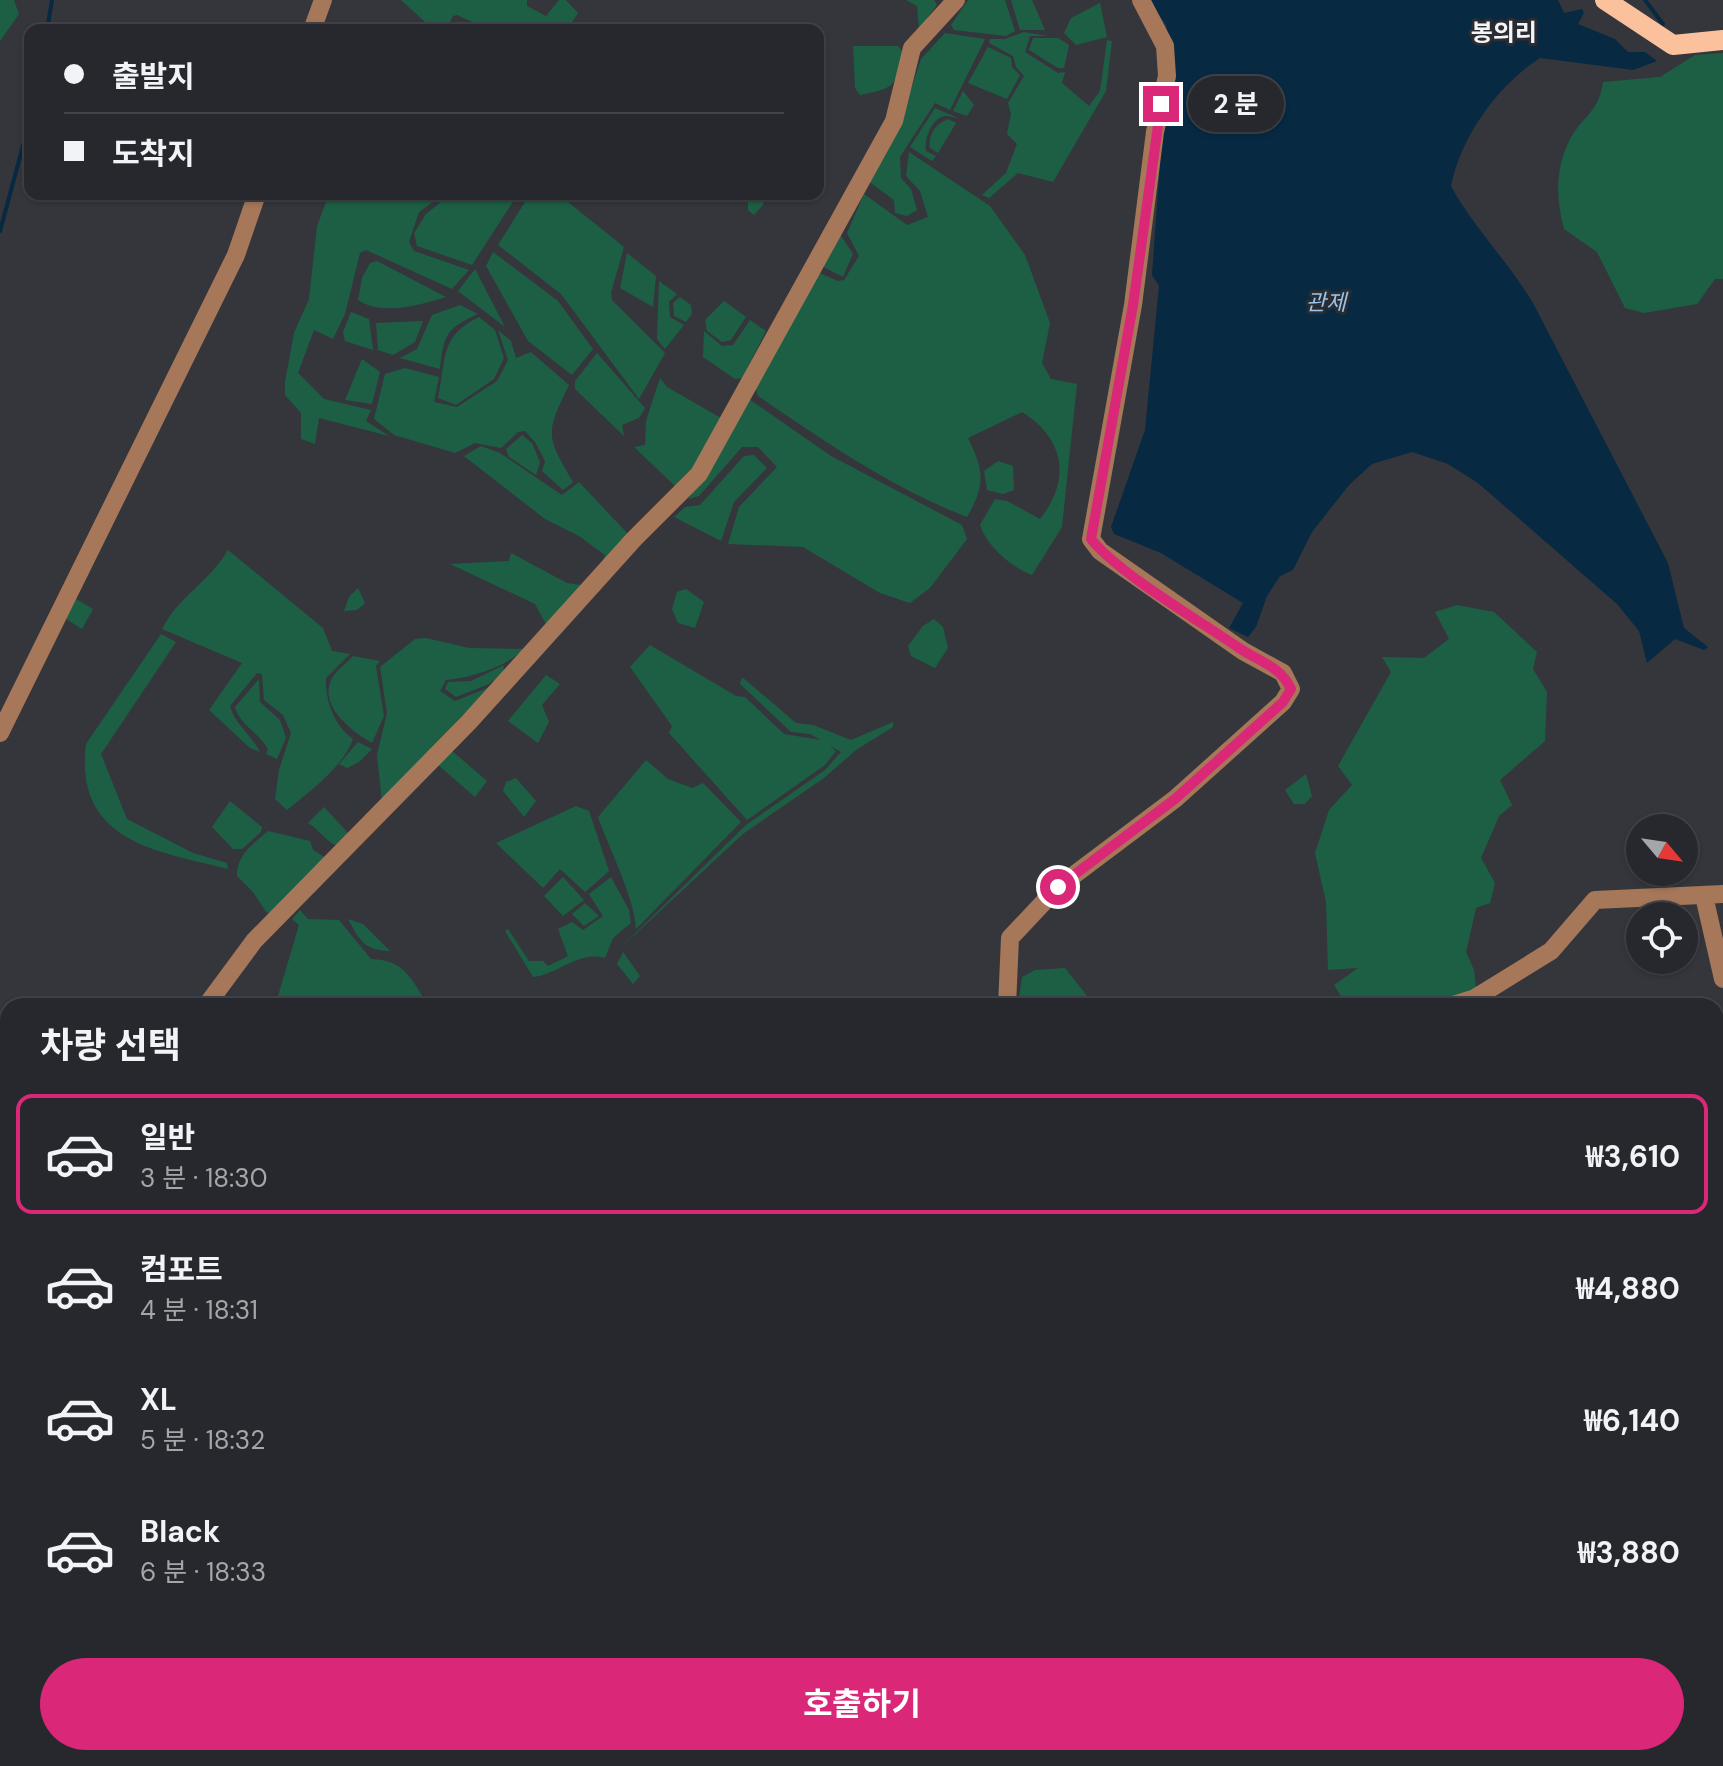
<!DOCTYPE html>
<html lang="ko">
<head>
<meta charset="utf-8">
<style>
  body { margin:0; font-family:"DM Sans","Noto Sans KR",sans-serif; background:#333439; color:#f1f3f6; height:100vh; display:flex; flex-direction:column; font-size:30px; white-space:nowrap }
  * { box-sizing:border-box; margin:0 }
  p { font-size:26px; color:#a4a6aa }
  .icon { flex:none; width:44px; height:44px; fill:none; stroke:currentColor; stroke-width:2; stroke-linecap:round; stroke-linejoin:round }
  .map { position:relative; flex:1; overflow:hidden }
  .drawer { position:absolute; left:0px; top:998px; width:1724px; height:768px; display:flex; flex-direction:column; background:#27282d; border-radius:24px 24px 0 0; box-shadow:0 2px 6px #0004,0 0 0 2px #434449 }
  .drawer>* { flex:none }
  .top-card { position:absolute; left:24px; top:24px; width:800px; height:176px; border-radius:16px; box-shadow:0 2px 6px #0004,0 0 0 2px #434449; display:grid; align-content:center; height:176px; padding:0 40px; background:#27282d }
  .needle { width:52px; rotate:119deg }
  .controls { position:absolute; left:1626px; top:814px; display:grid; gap:16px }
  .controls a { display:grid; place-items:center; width:72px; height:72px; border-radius:50%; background:#27282d; box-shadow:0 2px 6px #0004,0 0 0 2px #434449; font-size:40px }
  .end { position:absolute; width:36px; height:36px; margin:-18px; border:10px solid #db2777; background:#fff; box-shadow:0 0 0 4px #fff }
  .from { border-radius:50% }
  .bubble { position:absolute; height:56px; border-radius:28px; background:#27282d; box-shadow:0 2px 6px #0004,0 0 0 2px #434449; font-size:26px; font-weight:700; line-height:56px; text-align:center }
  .top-card b { display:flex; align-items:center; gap:28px; height:76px; font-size:30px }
  .top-card b+b { border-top:2px solid #434449 }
  .top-card i { width:20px; height:20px; background:#f1f3f6 }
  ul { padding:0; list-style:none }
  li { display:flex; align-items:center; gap:24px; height:120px; margin:0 16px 12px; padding:0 24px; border:4px solid transparent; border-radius:16px }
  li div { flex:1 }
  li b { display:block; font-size:30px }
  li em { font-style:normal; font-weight:700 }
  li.active { border-color:#db2777 }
  li>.icon { width:72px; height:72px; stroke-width:1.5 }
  h2 { padding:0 40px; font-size:36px; line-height:96px }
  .button { display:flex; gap:16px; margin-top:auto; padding:16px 40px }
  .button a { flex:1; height:92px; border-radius:48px; background:#db2777; color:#fff; font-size:32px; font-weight:700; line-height:92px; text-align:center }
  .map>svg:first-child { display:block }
  .green { fill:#1d5f45 }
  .water { fill:#072942 }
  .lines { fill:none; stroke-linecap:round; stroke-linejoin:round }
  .stream { stroke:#072942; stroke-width:4 }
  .minor { stroke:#a67759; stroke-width:18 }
  .major { stroke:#fbc19d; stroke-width:20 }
  .route { stroke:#db2777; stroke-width:10 }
  .labels { text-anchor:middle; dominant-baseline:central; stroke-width:6; stroke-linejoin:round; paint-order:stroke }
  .water-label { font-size:22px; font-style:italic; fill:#96c6f0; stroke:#2a2c31 }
  .quarter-label { font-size:24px; font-weight:bold; fill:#f3f4f8; stroke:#2a2c31 }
</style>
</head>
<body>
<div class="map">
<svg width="1723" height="1766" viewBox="0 0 1723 1766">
  <rect width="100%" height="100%" fill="#34363c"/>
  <path class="green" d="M0,0H14L19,14L0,41Z
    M401,0H527V6L546,16L559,0H566L578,13L567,30H490L457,15L453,16L446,30H434Z
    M906,0H934L937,5L919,29L917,6Z
    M968,0H1005L1015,31L1006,36L954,30L951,25Z
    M1011,0H1032L1045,30H1020Z
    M1100,3L1107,37L1076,45L1064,33L1071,18Z
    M1024,32L1048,36H1030L1025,52L1058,73L1065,72L1062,83L1089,106L1100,91L1107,40L1112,41L1106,91L1053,182L1018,173L989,198L982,195L1006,173L1017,144L1007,134L1011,114L1008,103L1024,76L1016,67L1013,56L989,43L990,39H1005Z
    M945,33L985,39L950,110L935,103L900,157L901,178L911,189L917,210L907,216L895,213L894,200L868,181L899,125L921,59Z
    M1033,38H1058L1069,45L1064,68H1058L1029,50Z
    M853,46H898L902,51C896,87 895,88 860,95L855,88Z
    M988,47L1011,58L1012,67L1020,75L1007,99L968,83Z
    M1723,53V279H1715L1697,304L1644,313L1625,308L1597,252L1564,229C1556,199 1555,170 1569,141C1582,116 1599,113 1603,82L1660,77L1695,55Z
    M963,91L974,105L967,116L953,111Z
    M935,108L958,118C954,118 950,116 946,116C931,117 924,140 926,151L936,156L932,161L910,147Z
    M948,119L956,123L938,153L930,148C928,135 935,124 948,119Z
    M909,152L990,206L1025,255L1050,323L1042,363L1051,379L1077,384L1062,527L1032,575C1011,567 987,546 980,525L995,499L1007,501L1040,519C1072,479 1064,438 1022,412L968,438C984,471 986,484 967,517C892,488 824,441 758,396L755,386L817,272L838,281L844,280L859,256L847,233L864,194L907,225L928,217L920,191L906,176Z
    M329,194H444L419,212L409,242L414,251L469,270L452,289L366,250L360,253L345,314L333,339L314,330L298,373L324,399L371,410L366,421L389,436L319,418L315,444L301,439V413L285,395V382L294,333L309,299L317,226Z
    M451,194H518L472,265L417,246L414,233L426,214Z
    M530,194H558L624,247L611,293L612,300L665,353L639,399L561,294L498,245Z
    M742,194L764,196L763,205L754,215L748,210V201Z
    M840,234L853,254L843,277L822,266Z
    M493,252L558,301L593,349L572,375L528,341L486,266Z
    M627,253L656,276L653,307L620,288Z
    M377,261L446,297C421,305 381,316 358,300L362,278L370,263Z
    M475,269L505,327L458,291Z
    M659,281L677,294L669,302L670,317L684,325L665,349L657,339Z
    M680,297L691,305L692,314L686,322L674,316L673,303Z
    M724,301L746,317L731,340L722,342L707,331L705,320Z
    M460,305L478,314C445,329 444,335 440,369L400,358L417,349L432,315Z
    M351,312L369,319L373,350L345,341L343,332Z
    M479,317L495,330L504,358L494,379L456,405L438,398C447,358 439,337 479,317Z
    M750,320L766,331L742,378L735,379L703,357L704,331L722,346L733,345Z
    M423,321L415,342L393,355L378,350L376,323Z
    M498,330L511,341L516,358L531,352L569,385C545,434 546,436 573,482L563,490L542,471L545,461L535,442L525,431L518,432L501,448L475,443L455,453L394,435L374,419L385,374L405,368L439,377L434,402L457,407L497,381L508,360Z
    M597,353L645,408L639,418L622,425L624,436L575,389V381Z
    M362,359L380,372L372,404L345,400Z
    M660,378L667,387L721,418L694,472L677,488L634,447L645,445L646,421Z
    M749,399L831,456L962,525L967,539L930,588L910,603L880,593L803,547L728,544L739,507L777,467L758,447H742L699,496L688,499L713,466Z
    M522,435L532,443L540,462L536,475L509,457L506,449Z
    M481,446L500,453L562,495L579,482L628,534L601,565L605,555L579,536L545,519L464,456Z
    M754,455L767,468L734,502L721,541L674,517L685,507L700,505L744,456Z
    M998,461L1013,466L1014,490L1003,494L987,490L984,471Z
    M228,550L323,628L332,651L350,654L326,678C325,700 334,726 353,739C343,767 309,792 287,810L275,799L279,770L291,733L283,715L264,700L262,674L257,673L230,706C235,725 251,734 260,752L250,748L209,710L242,663L162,629C178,597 210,581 228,550Z
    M511,553L567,583L581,585L548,628L535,604L450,564L509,561Z
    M358,588L365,603L357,610L344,611L349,597Z
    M686,589L704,602L695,628L678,623L672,609L677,592Z
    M76,599L93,609L82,629L66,619Z
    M1457,605L1494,612L1537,652L1533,669L1547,692L1545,741L1500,780L1512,805L1499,816L1481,858L1495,883L1490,903L1476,908L1466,952L1474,970L1478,1006H1347L1334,985L1358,968L1328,970L1326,902L1315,853L1329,810L1352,785L1338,766L1391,672L1382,657L1424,658L1449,639L1435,612Z
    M934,619L943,627L948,648L935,668L911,656L908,646L923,626Z
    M161,634L176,642L101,754L127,819L193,853L227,863L228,869C155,851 74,841 86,744Z
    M426,638L469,648L524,649C506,667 471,678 446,680L440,691L455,701L490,687L382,802L377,755L387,713L380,667L415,639Z
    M650,645L736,696L745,697L784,734L821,740L810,734L791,732L740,684L742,677L796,723L813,725L851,740L893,722V727L856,750L824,778L743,834L616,952L746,825L825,770L841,752L829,745L836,751L825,765L747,820L669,733L672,726L630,667Z
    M353,656L380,661L376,666L384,716L372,743C353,732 319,707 331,680C335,671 347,663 353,656Z
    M504,665L503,673L489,684L456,697L445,689L448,682L471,681Z
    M546,675L560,684L542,705L549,722L538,743L508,721Z
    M259,679L260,702L280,720L286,738L277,759L266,754L268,749C259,733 240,725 235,707Z
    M358,742L372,749L359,762L347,768L339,764Z
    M451,750L487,781L475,797L438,765Z
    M646,760L668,779L692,788L703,783L741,822L636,929C634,896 610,851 598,817Z
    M1306,774L1312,796L1305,804H1294L1285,790Z
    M516,778L536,801L524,817L503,791L506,782Z
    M230,801L262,827L261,832L242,849H233L212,827Z
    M576,806L589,811L609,871L585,892L560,869L543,888L496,843Z
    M324,807L350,835L337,846C325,841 320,830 308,823Z
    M268,831L310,841L313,850L326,858L274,911L267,913L253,892L237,876C236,856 254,843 268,831Z
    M563,877L584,900L563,916L544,896Z
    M611,877L629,910L631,923L613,938L605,958C580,950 558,974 533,977L505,931L508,929L529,961H543L548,966L568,956L558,929L572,922L583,930L603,916L589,894Z
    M585,903L599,916L584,926L572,914Z
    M300,910L308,919L339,920L371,959C406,960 411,980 429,1006H275L299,925L292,919Z
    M348,919L363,924L390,951C364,950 360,941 348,919Z
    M623,952L640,976L633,984L617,964Z
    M1065,968L1095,1006H1018L1022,977L1035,970Z
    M0,1049L8,1066V1106L0,1105Z
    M1489,1758H1565L1563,1766H1489Z"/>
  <path class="water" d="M1149,0H1558L1564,13L1582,9L1584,13L1578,24L1615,39L1628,52H1645L1657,61L1633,70L1540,58C1497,86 1461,137 1451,186C1475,230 1510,263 1534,305L1668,563L1684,628L1708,647L1704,650L1675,639L1647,663L1639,631L1617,604L1478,483L1448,464L1412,452L1372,464L1349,485L1312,532L1293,570L1280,576L1267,596L1256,627L1248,637L1229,628L1243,603L1161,553L1114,534L1111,527L1145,430L1159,286L1152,275L1169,40L1166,25Z"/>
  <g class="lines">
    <path class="stream" d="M1645,0L1663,24
      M47,30L52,0
      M0,231L30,120
      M1680,1758L1682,1766"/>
    <path class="minor" d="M312,30L323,0
      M0,733L236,255L257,194
      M1704,896L1723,979
      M206,1006L254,941L469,722L634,539L699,474L894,121L912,48L956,0
      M1007,1006L1010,938L1058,887L1175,799L1283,702L1291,689L1283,673L1243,651L1100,551L1091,539L1133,305L1155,132L1167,76L1165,46L1141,0
      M1450,1006L1475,998
      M1473,1006L1475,998L1551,951L1595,900L1723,894
      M0,1110L8,1112
      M1716,1146L1723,1142
      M0,1367L8,1358
      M1716,1591L1723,1605
      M1276,1758L1287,1766
      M1307,1758L1308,1766
      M1227,1766L1231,1758"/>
    <path class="major" d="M1605,0L1673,45L1723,40"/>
  </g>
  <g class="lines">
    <path class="route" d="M1058,887L1175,799L1283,702L1291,689C1280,666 1260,662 1239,648C1200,621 1119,574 1091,539L1133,305L1161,104"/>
  </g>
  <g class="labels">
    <g class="water-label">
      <text x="1326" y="302">관제</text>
    </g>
    <g class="quarter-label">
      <text x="1504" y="32">봉의리</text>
    </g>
  </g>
</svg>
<div class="controls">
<a><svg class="needle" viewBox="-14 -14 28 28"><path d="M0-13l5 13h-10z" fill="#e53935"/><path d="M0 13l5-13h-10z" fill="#a4a6aa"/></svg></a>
<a><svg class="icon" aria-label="locate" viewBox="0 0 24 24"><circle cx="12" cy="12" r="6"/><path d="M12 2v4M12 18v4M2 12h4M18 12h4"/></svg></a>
</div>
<i class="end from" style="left:1058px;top:887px"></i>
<i class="end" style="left:1161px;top:104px"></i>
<div class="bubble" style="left:1188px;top:76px;width:96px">2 분</div>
<div class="top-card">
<b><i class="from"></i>출발지</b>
<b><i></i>도착지</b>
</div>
<section class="drawer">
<h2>차량 선택</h2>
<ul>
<li class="active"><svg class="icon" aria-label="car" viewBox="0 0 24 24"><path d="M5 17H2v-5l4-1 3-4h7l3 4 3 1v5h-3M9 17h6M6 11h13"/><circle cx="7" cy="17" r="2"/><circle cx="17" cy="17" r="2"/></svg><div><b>일반</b><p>3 분 · 18:30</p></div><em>₩3,610</em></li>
<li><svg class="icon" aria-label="car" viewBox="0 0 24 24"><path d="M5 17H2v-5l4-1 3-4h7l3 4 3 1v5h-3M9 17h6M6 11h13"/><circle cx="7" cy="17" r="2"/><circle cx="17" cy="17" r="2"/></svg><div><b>컴포트</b><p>4 분 · 18:31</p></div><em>₩4,880</em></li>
<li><svg class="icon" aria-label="car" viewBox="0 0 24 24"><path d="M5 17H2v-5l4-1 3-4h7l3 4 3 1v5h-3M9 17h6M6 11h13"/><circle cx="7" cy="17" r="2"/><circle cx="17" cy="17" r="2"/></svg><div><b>XL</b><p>5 분 · 18:32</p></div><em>₩6,140</em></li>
<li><svg class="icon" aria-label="car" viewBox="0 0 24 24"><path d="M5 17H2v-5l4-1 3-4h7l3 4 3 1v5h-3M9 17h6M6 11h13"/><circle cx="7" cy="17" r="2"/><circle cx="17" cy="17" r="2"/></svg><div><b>Black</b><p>6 분 · 18:33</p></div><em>₩3,880</em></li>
</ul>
<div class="button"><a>호출하기</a></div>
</section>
</div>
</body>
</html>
